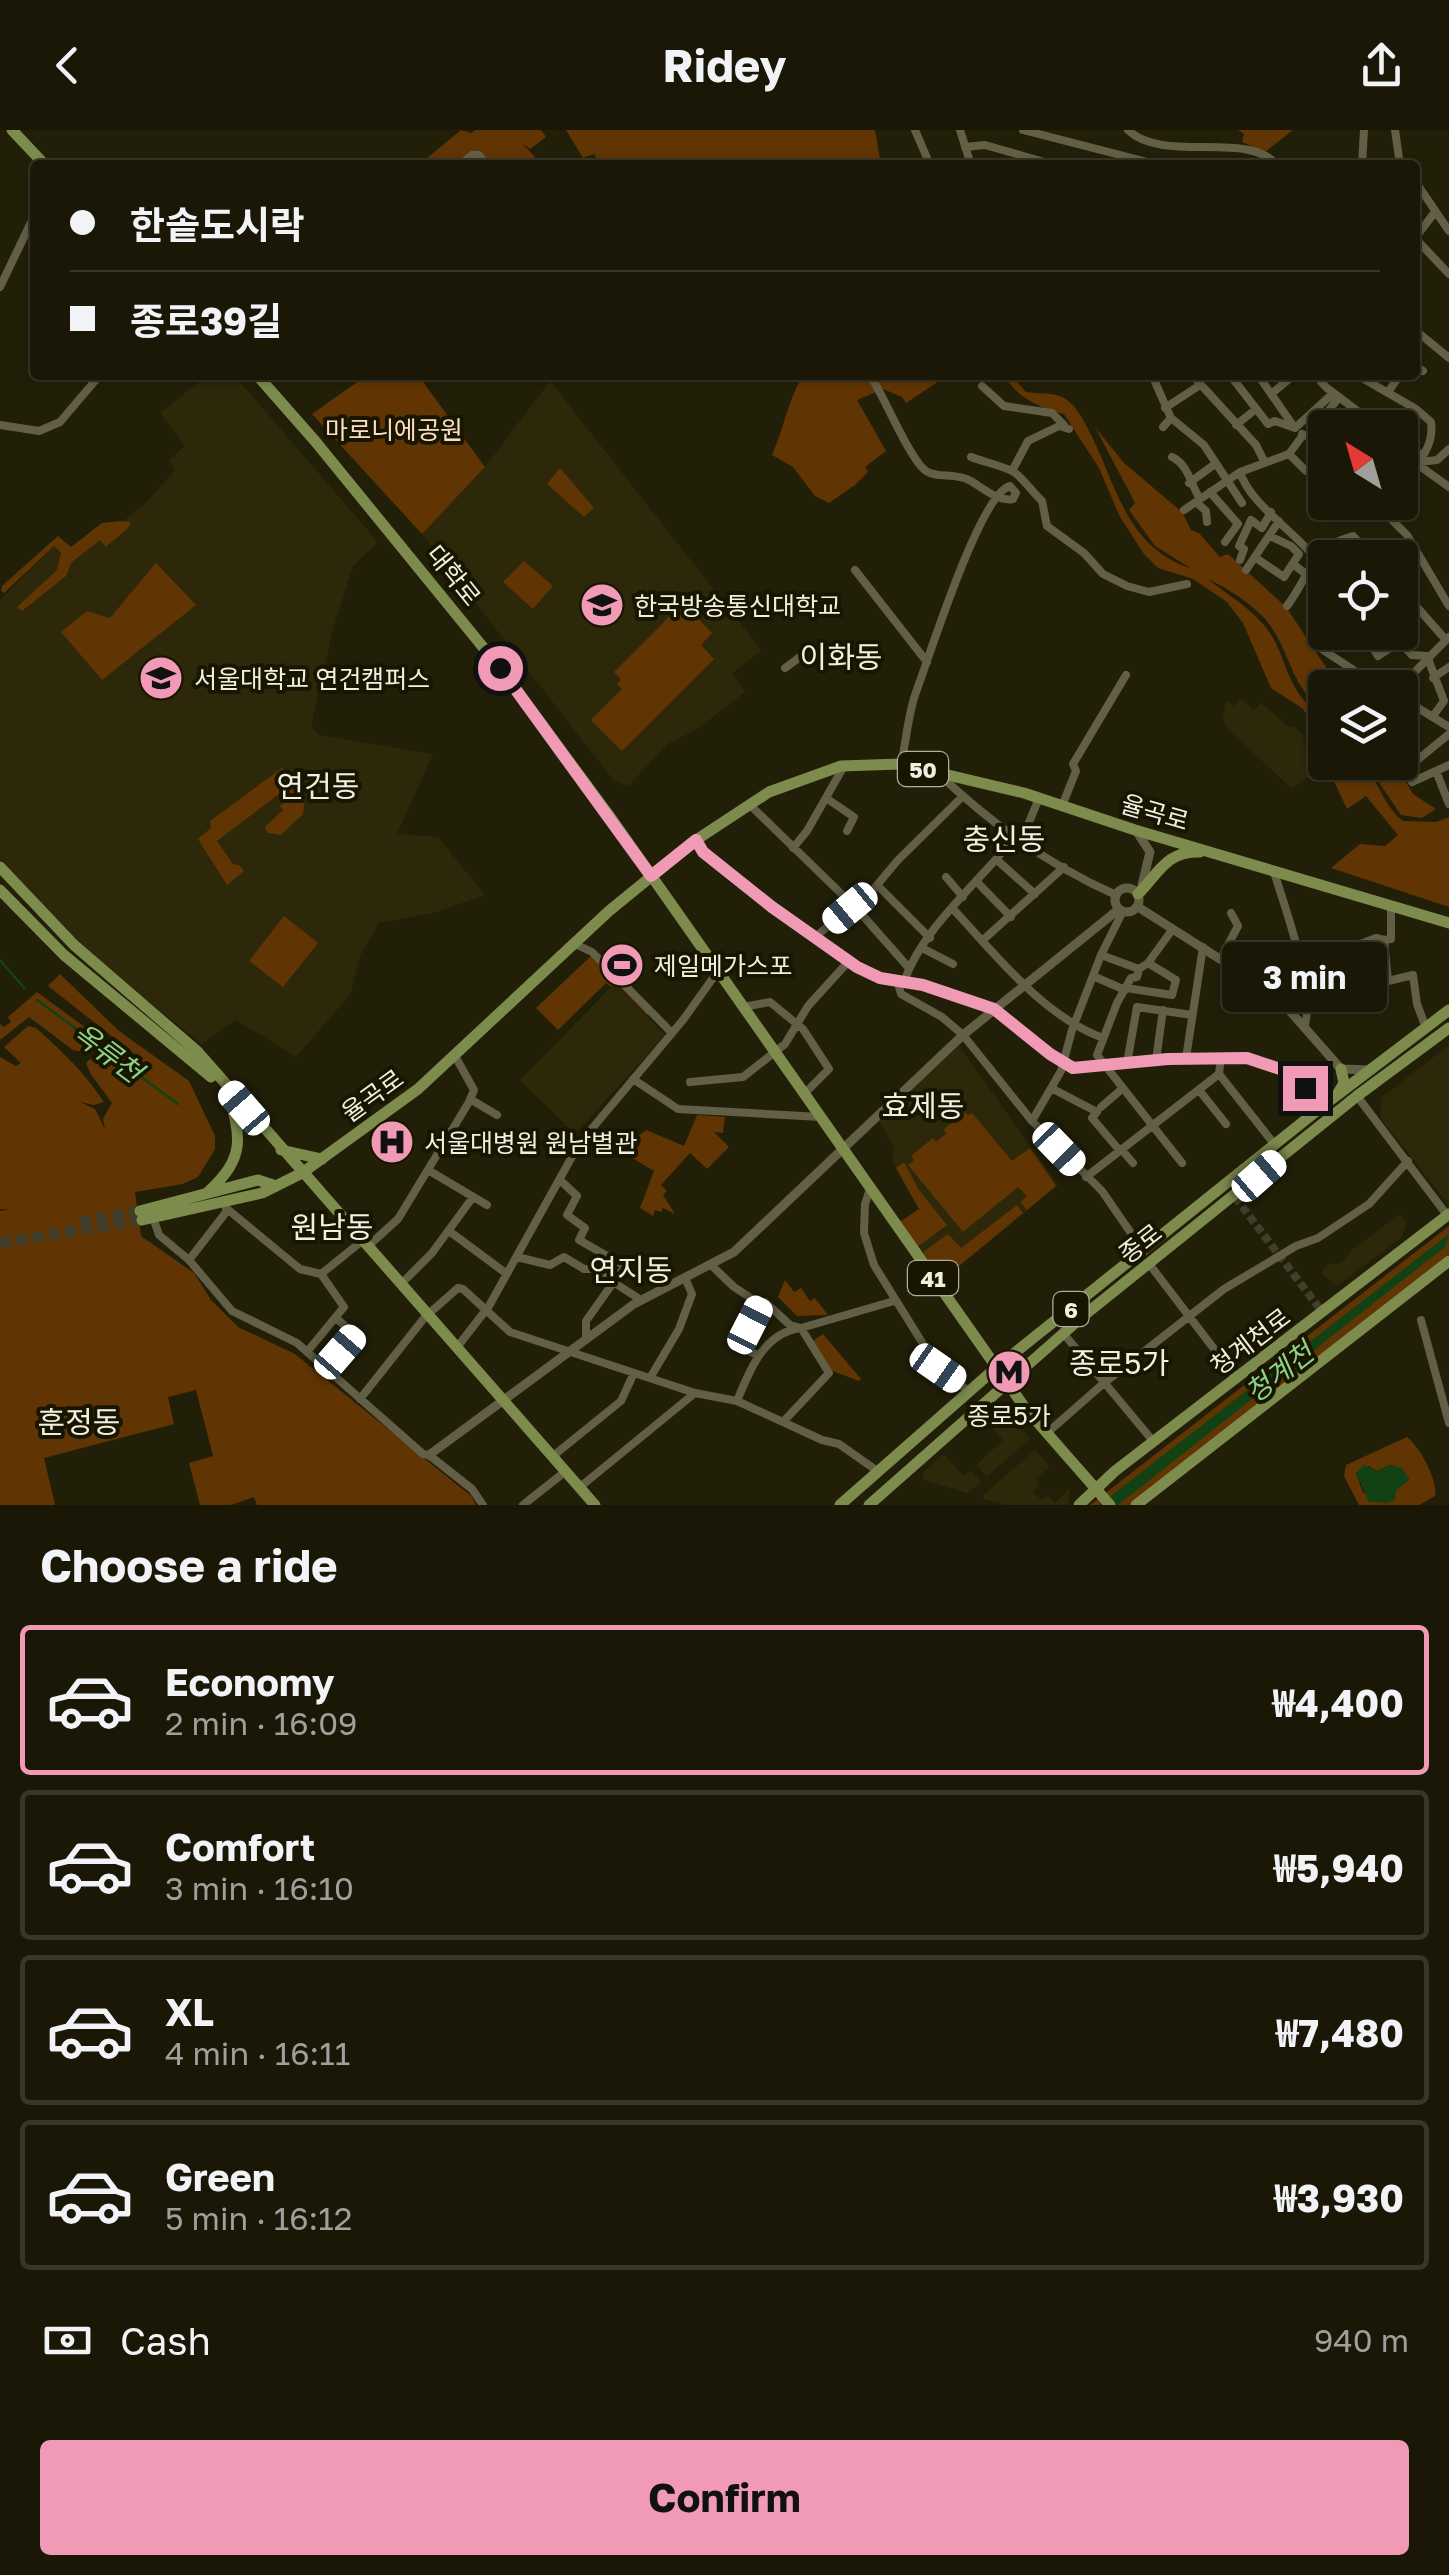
<!DOCTYPE html>
<html lang="en">
<head>
<meta charset="utf-8">
<style>
  body { margin:0; font-family:"Golos Text","Noto Sans KR",sans-serif; background:#232010; color:#f1f3f6; height:100vh; display:flex; flex-direction:column; font-size:38px; white-space:nowrap }
  * { box-sizing:border-box; margin:0 }
  p { font-size:32px; color:#9f9f9b }
  .icon { flex:none; width:55px; height:55px; fill:none; stroke:currentColor; stroke-width:2; stroke-linecap:round; stroke-linejoin:round }
  .map { position:relative; height:1375px; overflow:hidden }
  .drawer { display:flex; flex-direction:column; background:#1a1706; flex:1 }
  .drawer>* { flex:none }
  .top-card { position:absolute; left:30px; top:30px; width:1390px; height:220px; border-radius:10px; box-shadow:0 2px 8px #0004,0 0 0 2px #383628; display:grid; align-content:center; height:220px; padding:0 40px; background:#1a1706 }
  .needle { width:65px; rotate:323deg }
  .tools { position:absolute; left:1308px; top:280px; display:grid; gap:20px }
  .tools a { display:grid; place-items:center; width:110px; height:110px; border-radius:10px; background:#1a1706; box-shadow:0 2px 8px #0004,0 0 0 2px #383628; font-size:50px }
  .end { position:absolute; width:45px; height:45px; margin:-22px; border:12px solid #f09ab6; background:#111; box-shadow:0 0 0 5px #111 }
  .from { border-radius:50% }
  .bubble { position:absolute; height:70px; border-radius:10px; background:#1a1706; box-shadow:0 2px 8px #0004,0 0 0 2px #383628; font-size:32px; font-weight:700; line-height:70px; text-align:center }
  .car { position:absolute; width:30px; height:60px; margin:-30px -15px; border-radius:12px; box-shadow:0 0 8px 2px #0007; background:linear-gradient(#fff 24%,#345 0 40%,#fff 0 76%,#345 0 86%,#fff 0) }
  .top-card b { display:flex; align-items:center; gap:35px; height:95px; font-size:38px }
  .top-card b+b { border-top:2px solid #383628 }
  .top-card i { width:25px; height:25px; background:#f1f3f6 }
  ul { padding:0; list-style:none }
  li { display:flex; align-items:center; gap:30px; height:150px; margin:0 20px 15px; padding:0 20px; border:5px solid #383628; border-radius:10px }
  li div { flex:1 }
  li b { display:block; font-size:38px }
  li em { font-style:normal; font-weight:700 }
  li.active { border-color:#f09ab6 }
  li>.icon { width:90px; height:90px; stroke-width:1.5 }
  h2 { padding:0 40px; font-size:45px; line-height:120px }
  .pay { display:flex; align-items:center; gap:25px; height:110px; padding:0 40px; font-size:38px }
  .pay p { margin-inline-start:auto }
  .button { display:flex; gap:20px; margin-top:auto; padding:20px 40px }
  .button a { flex:1; height:115px; border-radius:10px; background:#f09ab6; color:#111; font-size:40px; font-weight:700; line-height:115px; text-align:center }
  header { display:flex; justify-content:space-between; align-items:center; height:130px; padding:0 40px; background:#1a1706; font-size:45px; font-weight:700 }
  .map>svg:first-child { display:block }
  .built { fill:#2c2809 }
  .green { fill:#613503; fill-rule:evenodd }
  .water { fill:#124213 }
  .lines { fill:none; stroke-linecap:round; stroke-linejoin:round }
  .stream { stroke:#124213; stroke-width:2.5 }
  .minor-tunnel { stroke:#413e29; stroke-width:8; stroke-dasharray:8 4; stroke-linecap:butt }
  .primary-tunnel { stroke:#413e29; stroke-width:11; stroke-dasharray:11 5.5; stroke-linecap:butt }
  .minor { stroke:#625f46; stroke-width:8 }
  .tertiary { stroke:#625f46; stroke-width:9 }
  .primary { stroke:#7d8b4d; stroke-width:11 }
  .route { stroke:#f09ab6; stroke-width:12 }
  .labels { text-anchor:middle; dominant-baseline:central; stroke-width:8; stroke-linejoin:round; paint-order:stroke }
  .shield { fill:#181601; stroke:#afae9e; stroke-width:2.5 }
  .shield-label { font-size:22px; font-weight:bold; fill:#f0efe1 }
  .park-label { font-size:25px; fill:#fcddc3; stroke:#181601 }
  .street-label { font-size:25px; fill:#f0efe1; stroke:#181601 }
  .poi-label { font-size:25px; fill:#f0efe1; stroke:#181601; text-anchor:start }
  .water-label { font-size:28px; font-style:italic; fill:#8dd28a; stroke:#181601 }
  .quarter-label { font-size:30px; fill:#f0efe1; stroke:#181601 }
</style>
</head>
<body>
<header><svg class="icon" aria-label="back" viewBox="0 0 24 24"><path d="M15 5l-7 7 7 7"/></svg>Ridey<svg class="icon" aria-label="share" viewBox="0 0 24 24"><path d="M12 15V3M7 8l5-5 5 5M5 13v7h14v-7"/></svg></header>
<div class="map">
<svg width="1449" height="1375" viewBox="0 0 1449 1375">
  <rect width="100%" height="100%" fill="#221f08"/>
  <path class="built" d="M208,245H234L378,412L353,436L333,499L311,597L320,605L433,624L397,704L438,707L485,765L433,783L379,793L360,826L350,865L296,927L236,890L202,914L94,829L0,730V470L54,416L68,433L143,376L175,340L169,330L185,316L160,283Z
    M550,251L762,521L732,543L745,562L699,598L668,614L628,656L614,651L422,404L485,337Z
    M1241,569L1253,580L1261,573L1288,596L1295,597L1305,608L1302,611L1320,638L1292,659L1226,597L1223,587L1226,570L1234,576Z
    M615,853L665,905L575,1004L520,950Z
    M1449,915V1075L1381,989V968Z
    M959,916L1058,1055L940,1152L898,1093L919,1079L894,1034L892,1022L895,1019L878,990Z
    M1400,1084L1407,1093L1402,1107L1337,1156L1321,1143L1328,1134L1341,1133L1352,1120Z
    M992,1282L1001,1292L1010,1285L1030,1308L987,1347L976,1335L1003,1310L984,1288Z
    M1035,1320L1050,1337L1036,1349L1039,1355L1033,1361L1041,1370L1048,1365L1055,1373L1070,1358L1069,1375H1008L984,1369L983,1365Z
    M944,1324L963,1346L971,1340L981,1352L967,1363L924,1350L922,1344Z"/>
  <path class="green" d="M461,0L471,3L475,0H541L546,7L530,19L522,13L542,35H430L426,29Z
    M566,0H875L881,35H641L634,28L625,35H597L599,33L594,24L583,28Z
    M1238,0H1293L1265,22L1242,12L1244,4Z
    M367,245H418L485,337L422,404L312,284Z
    M803,245H943L942,249L906,273L902,267L883,259L857,270L886,321L865,337L868,342L855,355L829,373L815,366L793,337L772,325C784,298 788,270 803,245Z
    M1004,245H1011L1026,262C1038,264 1053,262 1064,268C1075,274 1083,289 1088,299C1118,356 1124,416 1192,439L1155,416L1129,380L1135,373L1095,297L1124,333L1182,382L1191,400L1199,403L1220,427L1228,424L1286,477L1339,557L1325,558V582C1289,556 1291,520 1266,490C1251,473 1227,458 1208,449C1226,464 1248,476 1264,495C1289,524 1283,563 1325,588V608L1302,578L1271,558L1243,493L1227,472L1193,449L1158,438L1144,424L1120,387L1099,338L1064,284C1040,278 1017,268 1004,245Z
    M560,338L594,378L584,387L547,354Z
    M122,391L131,392L129,397L106,417L100,410L71,433L66,446L22,481L17,477L57,440L61,423L54,416L4,463L1,461L2,456L58,406L71,417L102,393Z
    M524,431L553,456L533,479L503,452Z
    M156,433L196,475L102,550L61,502L87,481L110,488Z
    M683,473L712,503L701,515L714,529L622,621L591,590L622,559L617,554L621,549L614,542Z
    M1338,633H1362C1379,651 1383,675 1403,691L1436,692L1449,687V777L1331,738L1360,714L1385,716L1398,705L1366,666L1347,679L1333,649L1341,638Z
    M1366,633H1395L1413,664L1436,679L1422,688L1401,685Z
    M282,638L305,667L303,684L281,705L267,703L265,697L283,680L280,676L285,671L279,664L217,711L233,734L239,735L244,741L227,755L198,709L211,698L210,691Z
    M284,786L318,813L283,857L249,831Z
    M592,825L649,884L647,885L615,852L611,857L606,853L558,900L536,878Z
    M60,844L119,901L189,951L215,1006V1019L198,1047L183,1054L135,1062L141,1106L194,1143L211,1170L238,1197L295,1224L471,1366L476,1375H257L254,1367L231,1375H200L189,1333L213,1326L196,1260L168,1267L174,1294L44,1328L55,1375H0V1081L10,1079H0V927L16,936L21,933L4,917L28,896L36,898C62,921 85,943 104,972L94,975L80,972L95,979L105,999L103,989L112,973L90,943L86,933L107,914L129,928L137,926L48,856Z
    M37,862L101,909L84,922L73,920L29,887L0,910V894L4,897L11,892L8,887Z
    M965,982L968,985L972,983L1012,1031L1030,1018L1056,1056L1027,1080L1020,1072L1027,1066L1018,1057L963,1102L908,1035L914,1030L911,1026L933,1008L936,1012L946,1004L944,999Z
    M697,985L725,987L723,1003L714,1002L729,1017L707,1039L690,1023L661,1055L667,1061L663,1065L675,1084L663,1078L661,1082L655,1080L653,1086L640,1078L654,1041L629,1026L640,1015L635,1009L646,1000L684,1016Z
    M904,1032L919,1060L947,1095L916,1118L898,1093L919,1079L896,1038Z
    M1017,1075L1023,1083L942,1150L923,1122L948,1104L961,1118Z
    M1449,1096V1124L1129,1375H1090Z
    M785,1150L794,1162L801,1158L810,1171L815,1168L828,1185L797,1186L778,1167Z
    M823,1204L861,1249L859,1251L830,1240L813,1211Z
    M1407,1307C1420,1317 1438,1350 1435,1366L1419,1375H1359L1344,1346L1346,1335ZM1390,1335L1402,1339L1409,1349C1397,1364 1381,1362 1363,1363L1356,1343L1369,1336L1377,1341Z"/>
  <path class="water" d="M1449,1104L1446,1116L1118,1375H1099Z
    M1364,1335L1377,1341L1390,1335L1402,1338L1409,1349L1396,1361L1395,1370L1388,1373L1369,1372L1356,1343Z"/>
  <g class="lines">
    <path class="stream" d="M0,830L25,859
      M37,870L178,974"/>
    <path class="minor-tunnel" d="M1235,1067L1323,1183"/>
    <path class="primary-tunnel" d="M80,1092L140,1081
      M0,1113L142,1090"/>
    <path class="minor" d="M915,0L930,35
      M960,0L971,35
      M1023,0L1159,35
      M1128,0C1164,34 1248,0 1277,35
      M1395,0L1400,35
      M965,17L985,15L1055,35
      M460,35L472,25H479L486,35
      M1362,35L1364,0
      M1415,51L1449,101
      M1415,108L1449,144
      M1415,108L1435,82
      M0,157L35,84
      M1415,200L1449,228
      M1415,236L1423,241
      M870,245C884,266 910,330 926,341C938,349 955,342 971,351C984,359 999,372 1013,369L1016,363L1010,356C980,363 928,531 915,565C908,586 906,612 901,634
      M1152,245L1171,288L1163,297
      M1192,245L1256,315L1264,331
      M1230,245L1268,294L1275,291L1295,298L1329,267H1339
      M1258,245L1292,294
      M1323,245L1321,252L1327,258L1380,298
      M1357,245L1416,279L1431,292C1435,318 1416,335 1400,354
      M982,256L1004,276L1052,283L1064,295
      M1388,262L1400,245
      M1271,264L1294,245
      M1165,278L1200,255
      M1171,288L1204,315L1242,373
      M0,295L39,301L60,292L100,245
      M1236,295L1256,279
      M1349,298L1360,282
      M1302,304L1325,313
      M1309,307L1339,267
      M1400,312L1423,326
      M1289,324L1306,341L1325,331
      M971,327C984,332 1000,335 1012,341C1022,346 1032,362 1042,371L1047,396L1084,423L1103,444L1127,456L1149,462L1187,454
      M1172,327C1188,334 1191,355 1200,369
      M1400,334L1437,330L1449,319
      M1417,334L1449,357
      M1012,341L1028,311L1059,296L1069,299
      M1240,342C1250,374 1293,400 1315,428
      M1189,353L1215,334
      M1210,362L1238,394L1225,412
      M1196,372L1206,381L1207,392
      M1374,372L1407,405L1449,476
      M1184,380L1240,342L1289,324L1303,305
      M1256,428L1284,447L1299,424L1291,416L1270,406
      M1240,430L1244,419L1239,416L1251,390L1262,398L1271,382
      M1293,434L1325,459
      M855,440L927,532
      M1246,440L1279,391
      M1400,458L1446,510
      M1287,476C1312,443 1309,418 1353,406L1373,428
      M1363,502L1378,526L1400,512
      M1391,502L1412,525L1427,526L1444,571L1433,586
      M1323,520L1381,558
      M785,538L800,527
      M1433,548L1449,537
      M1340,551L1356,543
      M1399,558L1449,507
      M1400,567L1449,597
      M1404,636L1416,631L1449,604
      M1436,641L1449,674
      M939,644C990,693 1051,736 1116,765
      M1412,652L1449,635
      M826,668L854,687L847,701
      M750,675L857,779L909,838
      M1062,676L1076,641L1073,634L1126,545
      M696,710L703,722L772,777L857,837L881,848L923,855L994,879L1050,924L1073,937L1168,929L1247,928L1283,940L1324,975
      M793,718L807,701L844,636
      M997,730L1035,764
      M1274,742C1285,778 1317,864 1304,897
      M946,747L963,767
      M977,752L1011,787
      M877,755L930,808
      M1391,775V809L1384,810L1388,851L1413,845L1417,874L1426,898
      M953,779C997,826 1043,886 1103,908
      M814,808L850,778L857,779L898,730L962,667
      M983,810L1064,737
      M575,814L592,822L672,903
      M1355,816L1376,808L1384,810
      M922,818L953,834
      M1101,825L1139,839L1148,833L1172,800
      M1221,828L1238,796L1231,783
      M1139,839L1137,847L1131,848L1117,873L1097,925L1182,1033
      M1093,846L1125,860
      M904,852C922,799 975,756 1010,713L1023,707L1039,668
      M898,853L901,864L942,887L963,905L1032,991L1102,1061L1144,1122
      M1126,858L1172,865L1176,850L1148,833
      M1283,871L1305,859
      M743,877L770,872L803,899L829,939L804,964
      M1186,928L1203,817
      M1156,930L1163,880
      M1127,933L1137,877L1192,885
      M1219,944L1275,1015
      M633,949L678,979L820,987
      M690,952L743,947L785,914L808,876L848,832
      M1053,959L1097,982L1092,988L1120,1021
      M1199,960L1226,994
      M1357,966L1447,1085
      M470,969L497,985
      M1101,977L1122,959
      M1032,991L1061,941L1072,900L1101,825L1123,781
      M1122,1020L1133,1033
      M428,1040L487,1075
      M1086,1047L1219,944L1221,927
      M560,1050L577,1066L567,1085L585,1098L579,1110L625,1136L586,1191V1207
      M870,1059L865,1074L864,1103L874,1135L938,1238L970,1262
      M226,1078L300,1139L321,1144L362,1111
      M227,1081L189,1130L232,1181L297,1213L423,1324L429,1325L472,1359L483,1375
      M153,1087L159,1105L189,1130
      M449,1101L507,1144
      M367,1117L398,1089L469,972L474,960L455,926
      M517,1127L550,1135L564,1127L584,1139H593L641,1170
      M711,1135L734,1157L760,1174L743,1215L746,1220L758,1225
      M1150,1135L1237,1249
      M401,1154L432,1123L473,1067
      M760,1174L765,1172L790,1195L801,1198L894,1171
      M1421,1190L1449,1293
      M1063,1203L1153,1311
      M458,1216L489,1176L579,1014L683,890L718,841
      M307,1222L344,1177L321,1144
      M326,1239L355,1205L336,1188
      M650,1248L679,1199L692,1164L685,1148
      M360,1269L425,1187L458,1158L463,1159L510,1202L695,1263L737,1271L822,1310L839,1314L876,1340
      M737,1271C750,1240 763,1203 801,1198L829,1243L783,1292
      M1047,1303L1104,1253L1224,1159L1296,1116L1318,1108L1369,1074L1408,1031
      M553,1326L621,1271L634,1243
      M580,1357L695,1263
      M523,1375L566,1341"/>
    <path class="tertiary" d="M1137,702L1150,722L1142,755
      M1115 770a12 12 0 1 1 24 0a12 12 0 1 1-24 0Z
      M1138,777L1275,864L1341,939L1370,940
      M429,1325L634,1174L734,1122L963,905L1119,779"/>
    <path class="primary" d="M12,0L45,35
      M257,245L315,311L500,538L608,684L1025,1278L1110,1375
      M0,737L74,815L198,922L595,1375
      M0,760L64,825L211,947
      M1138,764C1158,744 1167,720 1200,722
      M1338,963L1344,953L1341,939
      M281,1020L322,1029
      M208,1062C246,1027 241,1008 228,962
      M140,1081L258,1050L273,1055
      M142,1090L262,1063L302,1043L418,959L609,781L696,710L769,662L841,636L901,634L1024,663L1135,700L1449,793
      M840,1375L997,1237L1324,975L1449,880
      M869,1375L1082,1187L1357,966L1449,898
      M1079,1375L1115,1341L1449,1084
      M1136,1375L1449,1131"/>
  </g>
  <g class="lines">
    <path class="route" d="M500,538L651,746L696,710L703,722L772,777L857,837L880,848L923,855L994,879L1050,924L1073,938L1168,929L1247,928L1283,940L1305,958"/>
  </g>
  <defs>
    <symbol id="university-disc" viewBox="-11 -11 22 22"><circle r="9.5" fill="#f09ab6" stroke="#181601"/><path d="M0-5L7-2L0 1L-7-2ZM-4 1L0 2.5L4 1V4Q0 6-4 4Z" fill="#111"/></symbol>
    <symbol id="stadium-disc" viewBox="-11 -11 22 22"><circle r="9.5" fill="#f09ab6" stroke="#181601"/><path d="M0-5a6.5 5 0 1 0 0 10a6.5 5 0 1 0 0-10ZM-3.5-1.8h7v3.6h-7Z" fill="#111"/></symbol>
    <symbol id="hospital-disc" viewBox="-11 -11 22 22"><circle r="9.5" fill="#f09ab6" stroke="#181601"/><path d="M-5-5h3v3.5h4V-5h3V5h-3V1.5h-4V5h-3Z" fill="#111"/></symbol>
    <symbol id="metro-disc" viewBox="-11 -11 22 22"><circle r="9.5" fill="#f09ab6" stroke="#181601"/><path d="M-5.5 5V-5H-3L0 0L3-5H5.5V5H3V-.5L0 4L-3-.5V5Z" fill="#111"/></symbol>
  </defs>
  <g fill-rule="evenodd">
    <use href="#university-disc" x="577" y="450" width="50" height="50"/>
    <use href="#university-disc" x="136" y="523" width="50" height="50"/>
    <use href="#stadium-disc" x="597" y="810" width="50" height="50"/>
    <use href="#hospital-disc" x="367" y="987" width="50" height="50"/>
    <use href="#metro-disc" x="984" y="1217" width="50" height="50"/>
  </g>
  <g class="labels">
    <g class="shield">
      <rect x="898" y="622" width="50" height="34" rx="8"/>
      <rect x="908" y="1131" width="50" height="34" rx="8"/>
      <rect x="1053.5" y="1162" width="35" height="34" rx="8"/>
    </g>
    <g class="shield-label">
      <text x="923" y="639">50</text>
      <text x="933" y="1148">41</text>
      <text x="1071" y="1179">6</text>
    </g>
    <g class="park-label">
      <text x="394" y="299">마로니에공원</text>
    </g>
    <g class="street-label">
      <text transform="translate(454 445) rotate(51)">대학로</text>
      <text transform="translate(1155 682) rotate(16)">율곡로</text>
      <text transform="translate(372 965) rotate(-36)">율곡로</text>
      <text transform="translate(1140 1113) rotate(-38)">종로</text>
      <text transform="translate(1250 1211) rotate(-37)">청계천로</text>
    </g>
    <g class="poi-label">
      <text x="634" y="475">한국방송통신대학교</text>
      <text x="194" y="548">서울대학교 연건캠퍼스</text>
      <text x="654" y="835">제일메가스포</text>
      <text x="424" y="1012">서울대병원 원남별관</text>
      <text x="1009" y="1285" text-anchor="middle">종로5가</text>
    </g>
    <g class="water-label">
      <text transform="translate(108 922) rotate(37)">옥류천</text>
      <text transform="translate(1279 1242) rotate(-38)">청계천</text>
    </g>
    <g class="quarter-label">
      <text x="841" y="527">이화동</text>
      <text x="318" y="656">연건동</text>
      <text x="1004" y="709">충신동</text>
      <text x="923" y="976">효제동</text>
      <text x="332" y="1097">원남동</text>
      <text x="631" y="1140">연지동</text>
      <text x="1119" y="1233">종로5가</text>
      <text x="79" y="1292">훈정동</text>
    </g>
  </g>
</svg>
<div class="tools">
<a><svg class="needle" viewBox="-14 -14 28 28"><path d="M0-13l5 13h-10z" fill="#e53935"/><path d="M0 13l5-13h-10z" fill="#9f9f9b"/></svg></a>
<a><svg class="icon" aria-label="locate" viewBox="0 0 24 24"><circle cx="12" cy="12" r="6"/><path d="M12 2v4M12 18v4M2 12h4M18 12h4"/></svg></a>
<a><svg class="icon" aria-label="layers" viewBox="0 0 24 24"><path d="M12 4l9 5-9 5-9-5zM3 14l9 5 9-5"/></svg></a>
</div>
<i class="end from" style="left:500px;top:538px"></i>
<i class="end" style="left:1305px;top:958px"></i>
<div class="bubble" style="left:1222px;top:812px;width:165px">3 min</div>
<i class="car" style="left:850px;top:778px;rotate:230deg"></i>
<i class="car" style="left:244px;top:978px;rotate:319deg"></i>
<i class="car" style="left:1059px;top:1019px;rotate:136deg"></i>
<i class="car" style="left:1259px;top:1046px;rotate:49deg"></i>
<i class="car" style="left:750px;top:1195px;rotate:27deg"></i>
<i class="car" style="left:340px;top:1222px;rotate:41deg"></i>
<i class="car" style="left:938px;top:1238px;rotate:125deg"></i>
<div class="top-card">
<b><i class="from"></i>한솥도시락</b>
<b><i></i>종로39길</b>
</div>
</div>
<section class="drawer">
<h2>Choose a ride</h2>
<ul>
<li class="active"><svg class="icon" aria-label="car" viewBox="0 0 24 24"><path d="M5 17H2v-5l4-1 3-4h7l3 4 3 1v5h-3M9 17h6M6 11h13"/><circle cx="7" cy="17" r="2"/><circle cx="17" cy="17" r="2"/></svg><div><b>Economy</b><p>2 min · 16:09</p></div><em>₩4,400</em></li>
<li><svg class="icon" aria-label="car" viewBox="0 0 24 24"><path d="M5 17H2v-5l4-1 3-4h7l3 4 3 1v5h-3M9 17h6M6 11h13"/><circle cx="7" cy="17" r="2"/><circle cx="17" cy="17" r="2"/></svg><div><b>Comfort</b><p>3 min · 16:10</p></div><em>₩5,940</em></li>
<li><svg class="icon" aria-label="car" viewBox="0 0 24 24"><path d="M5 17H2v-5l4-1 3-4h7l3 4 3 1v5h-3M9 17h6M6 11h13"/><circle cx="7" cy="17" r="2"/><circle cx="17" cy="17" r="2"/></svg><div><b>XL</b><p>4 min · 16:11</p></div><em>₩7,480</em></li>
<li><svg class="icon" aria-label="car" viewBox="0 0 24 24"><path d="M5 17H2v-5l4-1 3-4h7l3 4 3 1v5h-3M9 17h6M6 11h13"/><circle cx="7" cy="17" r="2"/><circle cx="17" cy="17" r="2"/></svg><div><b>Green</b><p>5 min · 16:12</p></div><em>₩3,930</em></li>
</ul>
<div class="pay"><svg class="icon" aria-label="cash" viewBox="0 0 24 24"><path d="M3 7h18v10H3z"/><circle cx="12" cy="12" r="2"/></svg>Cash<p>940 m</p></div>
<div class="button"><a>Confirm</a></div>
</section>
</body>
</html>
